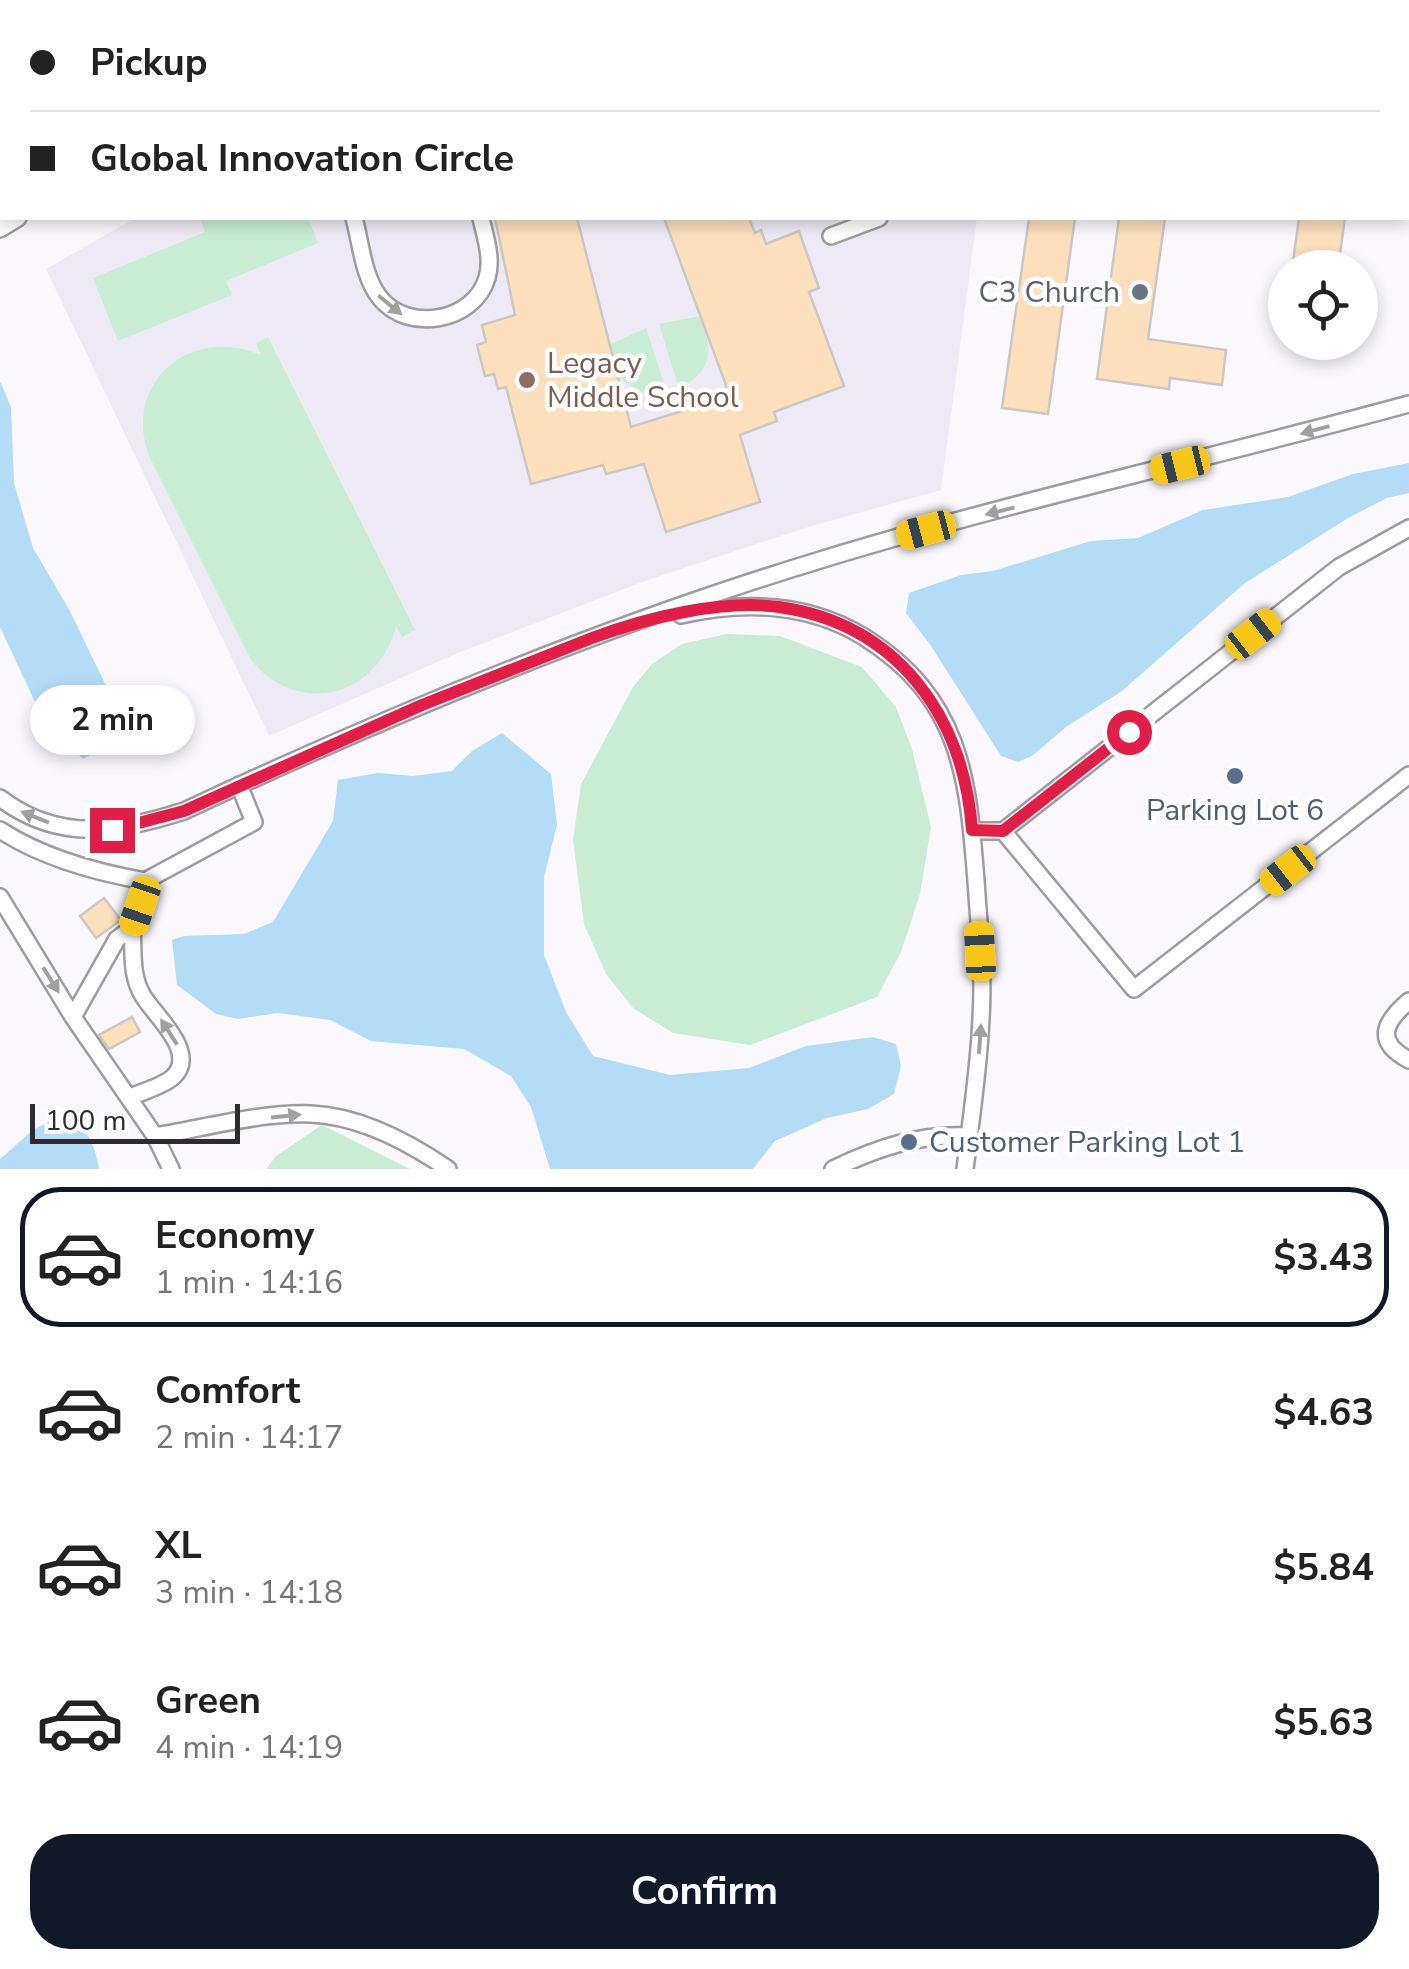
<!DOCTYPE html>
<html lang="en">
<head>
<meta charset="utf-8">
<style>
  body { margin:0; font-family:"Nunito Sans",sans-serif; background:#f6f6f6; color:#222; height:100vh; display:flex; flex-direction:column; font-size:38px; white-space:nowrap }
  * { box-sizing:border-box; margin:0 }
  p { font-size:32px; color:#767676 }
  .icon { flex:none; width:55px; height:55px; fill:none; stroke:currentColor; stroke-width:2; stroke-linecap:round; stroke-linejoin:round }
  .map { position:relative; height:1169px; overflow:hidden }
  .side { display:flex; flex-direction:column; background:#fff; flex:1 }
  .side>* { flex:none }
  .guide { position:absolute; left:0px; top:0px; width:1410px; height:220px; box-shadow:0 5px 15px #0003; display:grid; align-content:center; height:220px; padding:0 30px; background:#fff }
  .buttons { position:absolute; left:1268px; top:250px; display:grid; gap:20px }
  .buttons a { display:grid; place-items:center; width:110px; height:110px; border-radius:50%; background:#fff; box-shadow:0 5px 15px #0003; font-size:50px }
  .scale { position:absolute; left:30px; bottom:25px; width:210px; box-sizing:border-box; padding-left:10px; border:5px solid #2d2c2e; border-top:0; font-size:28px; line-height:35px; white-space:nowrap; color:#2d2c2e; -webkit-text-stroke:8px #fff; paint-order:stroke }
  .end { position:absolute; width:45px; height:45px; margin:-22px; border:12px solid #e11d48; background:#fff; box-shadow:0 0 0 5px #fff }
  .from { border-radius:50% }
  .bubble { position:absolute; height:70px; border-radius:35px; background:#fff; box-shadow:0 5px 15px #0003; font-size:32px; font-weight:700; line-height:70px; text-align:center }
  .car { position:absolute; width:30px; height:60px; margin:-30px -15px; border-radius:12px; box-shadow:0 0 8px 2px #0007; background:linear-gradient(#f5c518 24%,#345 0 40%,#f5c518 0 76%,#345 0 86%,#f5c518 0) }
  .guide b { display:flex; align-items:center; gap:35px; height:95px; font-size:38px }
  .guide b+b { border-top:2px solid #e0e0e0 }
  .guide i { width:25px; height:25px; background:#222 }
  ul { padding:18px 0 0; list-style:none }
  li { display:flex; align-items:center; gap:30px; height:140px; margin:0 20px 15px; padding:0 10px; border:5px solid transparent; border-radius:40px }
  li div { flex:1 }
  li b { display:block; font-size:38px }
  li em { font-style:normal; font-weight:700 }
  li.selected { border-color:#111827 }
  li>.icon { width:90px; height:90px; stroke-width:1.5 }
  .button { display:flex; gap:20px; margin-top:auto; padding:20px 30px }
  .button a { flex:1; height:115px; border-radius:40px; background:#111827; color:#fff; font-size:40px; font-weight:700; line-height:115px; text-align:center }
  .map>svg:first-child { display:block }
  .built { fill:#eeeaf5 }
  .green { fill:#c9ecd4 }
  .water { fill:#b3dcf7 }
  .building { fill:#fcdfbb; stroke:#cbc8c4; stroke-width:2.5 }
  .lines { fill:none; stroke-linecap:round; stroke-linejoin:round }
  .minor-casing { stroke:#9d9ca0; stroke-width:20 }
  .minor { stroke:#fff; stroke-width:15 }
  .oneway { fill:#a0a0a1 }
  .route { stroke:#e11d48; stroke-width:12 }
  .worship-dot { fill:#6b7280; stroke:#fff; stroke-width:4 }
  .education-dot { fill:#8d6e63; stroke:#fff; stroke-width:4 }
  .service-dot { fill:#5c6f8a; stroke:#fff; stroke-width:4 }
  .labels { text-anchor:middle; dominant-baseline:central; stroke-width:9; stroke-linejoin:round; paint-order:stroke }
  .worship-label { font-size:30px; fill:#5b616d; stroke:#fff; text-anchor:end }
  .education-label { font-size:30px; fill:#785e54; stroke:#fff; text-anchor:start }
  .service-label { font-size:30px; fill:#4e5e75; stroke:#fff }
</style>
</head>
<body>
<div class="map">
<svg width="1409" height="1169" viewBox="0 0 1409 1169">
  <rect width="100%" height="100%" fill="#faf8fc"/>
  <path class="built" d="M135,218H977L941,490L805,528L645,581L458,653L269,736L46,269Z"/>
  <path class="green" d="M200,218H308L318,243L226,281L232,295L118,341L93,278L205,232Z
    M700,316C712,350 715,369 679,389L659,324Z
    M646,328L667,393L641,392L617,376L609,345Z
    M268,337L415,630L402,637L396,626C378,697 299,718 251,660L149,456C122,382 191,325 261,355L256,343Z
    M726,634L780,636L862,667L896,707L912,749L931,827L920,894L901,952L877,997L750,1045L673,1033L633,1008L606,974L584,924L573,840L581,784L633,687L652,664L682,644Z
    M322,1125L410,1169H266L276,1156Z"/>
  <path class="water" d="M0,381L11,407L14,483L33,548L70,611L122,719L109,745L83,759L41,715L0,627Z
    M1409,463V493L1387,498L1348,518L1245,583L1122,691L1066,727L1032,756L1018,762L1001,756L931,646L906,613L909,593L961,575L993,571L1091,541L1138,538L1203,510L1288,497L1353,474Z
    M502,733L551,774L557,825L544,877V955L566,1012L593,1056L670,1075L749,1068L806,1046L873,1037L896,1044L901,1066L894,1094L868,1109L827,1118L775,1141L753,1169H550L531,1107L511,1076L464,1049L371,1041L330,1020L278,1013L238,1019L216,1014L177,985L172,940L184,936L244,934L273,922L333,821L338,780L378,773L413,776L452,771L472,751Z
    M55,1119C85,1119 95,1143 99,1169H0V1159L33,1130Z"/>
  <path class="building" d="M495,218H577L631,427L730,396L664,218H749L755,233L761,230L766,244L799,231L819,288L809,292L844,386L774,412L777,421L740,435L760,502L666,532L644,464L606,474L603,465L531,484L506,387L498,389L494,374L485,376L477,345L486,342L482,325L515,315Z
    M1029,218H1075L1048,414L1002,408Z
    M1119,218H1165L1148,339L1226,350L1222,385L1170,378L1169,389L1097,379Z
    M1299,218H1345L1338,268H1292Z
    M104,898L121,920L96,938L80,916Z
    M132,1017L140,1032L109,1049L99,1035Z"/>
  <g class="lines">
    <defs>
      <path id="minor" d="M483,0L484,2
        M1280,0L1300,2
        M362,2L370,0
        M462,2L472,0
        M1388,2V0
        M1408,16L1409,17
        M0,192L2,190
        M354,218C361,243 363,277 380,298C408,333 474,322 487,278C493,258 485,237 481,218
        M0,229L18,218
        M831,236L879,218
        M681,615C744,601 807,602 864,637C961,698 968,777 976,881C979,926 984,972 981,1018C979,1068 971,1119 965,1169
        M0,798C59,843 119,832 184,811C389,715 600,627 817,561C1012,501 1212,458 1409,404
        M0,830C43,858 94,872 145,881
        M972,831H1003L1339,567L1409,528
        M1003,831L1134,989L1409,775
        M0,897L73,1017L155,1136L171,1169
        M132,928L145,881L254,822L239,785
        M1409,1001C1383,1023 1375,1042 1409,1060
        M73,1017L117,939L132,928C134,952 130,974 143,996C155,1016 199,1053 173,1077C163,1086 142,1092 130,1097
        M155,1136C204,1128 262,1112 311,1114C359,1116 410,1143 448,1169
        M833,1169C877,1148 920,1133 969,1136"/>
    </defs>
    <use href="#minor" class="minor-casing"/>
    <use href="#minor" class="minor"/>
  </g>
  <defs><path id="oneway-solid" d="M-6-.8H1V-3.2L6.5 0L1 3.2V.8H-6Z" transform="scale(2.5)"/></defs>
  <g class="oneway">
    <use href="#oneway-solid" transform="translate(390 305) rotate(39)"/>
    <use href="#oneway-solid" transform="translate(1315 430) rotate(165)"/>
    <use href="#oneway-solid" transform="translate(1000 511) rotate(166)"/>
    <use href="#oneway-solid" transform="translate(35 817) rotate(-158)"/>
    <use href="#oneway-solid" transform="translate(51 980) rotate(58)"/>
    <use href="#oneway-solid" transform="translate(169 1032) rotate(-123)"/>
    <use href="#oneway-solid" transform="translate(980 1039) rotate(-86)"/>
    <use href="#oneway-solid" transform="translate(286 1116) rotate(-6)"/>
  </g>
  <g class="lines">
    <path class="route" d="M112,830L184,811L422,705L592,638C646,618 722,599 779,607C898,624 964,717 972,830L1003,831L1129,732"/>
  </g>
  <circle class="worship-dot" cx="1140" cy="292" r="10"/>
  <circle class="education-dot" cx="527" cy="380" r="10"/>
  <g class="service-dot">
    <circle cx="1235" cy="776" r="10"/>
    <circle cx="909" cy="1142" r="10"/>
  </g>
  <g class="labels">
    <g class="worship-label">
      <text x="1120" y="292">C3 Church</text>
    </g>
    <g class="education-label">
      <text x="547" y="363">Legacy<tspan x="547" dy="34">Middle School</tspan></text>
    </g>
    <g class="service-label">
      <text x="1235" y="810">Parking Lot 6</text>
      <text x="929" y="1142" text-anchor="start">Customer Parking Lot 1</text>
    </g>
  </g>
</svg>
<div class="buttons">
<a><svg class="icon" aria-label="locate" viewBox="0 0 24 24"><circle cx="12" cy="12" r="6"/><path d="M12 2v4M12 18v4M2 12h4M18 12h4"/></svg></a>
</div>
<div class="scale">100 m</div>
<i class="end from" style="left:1129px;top:732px"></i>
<i class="end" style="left:112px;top:830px"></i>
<div class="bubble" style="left:30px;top:685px;width:165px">2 min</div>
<i class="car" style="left:1180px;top:465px;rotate:256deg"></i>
<i class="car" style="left:926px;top:530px;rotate:255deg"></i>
<i class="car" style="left:1253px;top:634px;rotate:52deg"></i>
<i class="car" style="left:1288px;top:870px;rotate:232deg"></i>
<i class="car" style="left:140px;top:906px;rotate:199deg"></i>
<i class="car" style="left:980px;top:951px;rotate:357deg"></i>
<div class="guide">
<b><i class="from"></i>Pickup</b>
<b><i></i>Global Innovation Circle</b>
</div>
</div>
<section class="side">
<ul>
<li class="selected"><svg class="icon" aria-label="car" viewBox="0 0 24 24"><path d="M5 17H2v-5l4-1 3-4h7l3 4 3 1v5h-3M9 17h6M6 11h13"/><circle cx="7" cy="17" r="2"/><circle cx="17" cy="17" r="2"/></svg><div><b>Economy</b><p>1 min · 14:16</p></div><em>$3.43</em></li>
<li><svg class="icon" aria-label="car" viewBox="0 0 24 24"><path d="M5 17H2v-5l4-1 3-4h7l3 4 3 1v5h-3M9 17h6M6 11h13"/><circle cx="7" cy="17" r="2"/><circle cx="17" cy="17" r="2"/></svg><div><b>Comfort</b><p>2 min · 14:17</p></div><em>$4.63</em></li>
<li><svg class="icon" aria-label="car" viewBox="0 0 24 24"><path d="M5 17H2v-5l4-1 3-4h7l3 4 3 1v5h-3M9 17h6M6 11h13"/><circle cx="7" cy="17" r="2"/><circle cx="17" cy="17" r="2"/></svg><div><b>XL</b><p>3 min · 14:18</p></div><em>$5.84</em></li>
<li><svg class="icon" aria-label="car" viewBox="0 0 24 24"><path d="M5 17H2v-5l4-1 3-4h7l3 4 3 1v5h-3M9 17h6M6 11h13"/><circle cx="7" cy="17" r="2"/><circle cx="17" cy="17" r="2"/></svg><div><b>Green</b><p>4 min · 14:19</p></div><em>$5.63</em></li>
</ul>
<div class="button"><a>Confirm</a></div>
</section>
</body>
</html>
